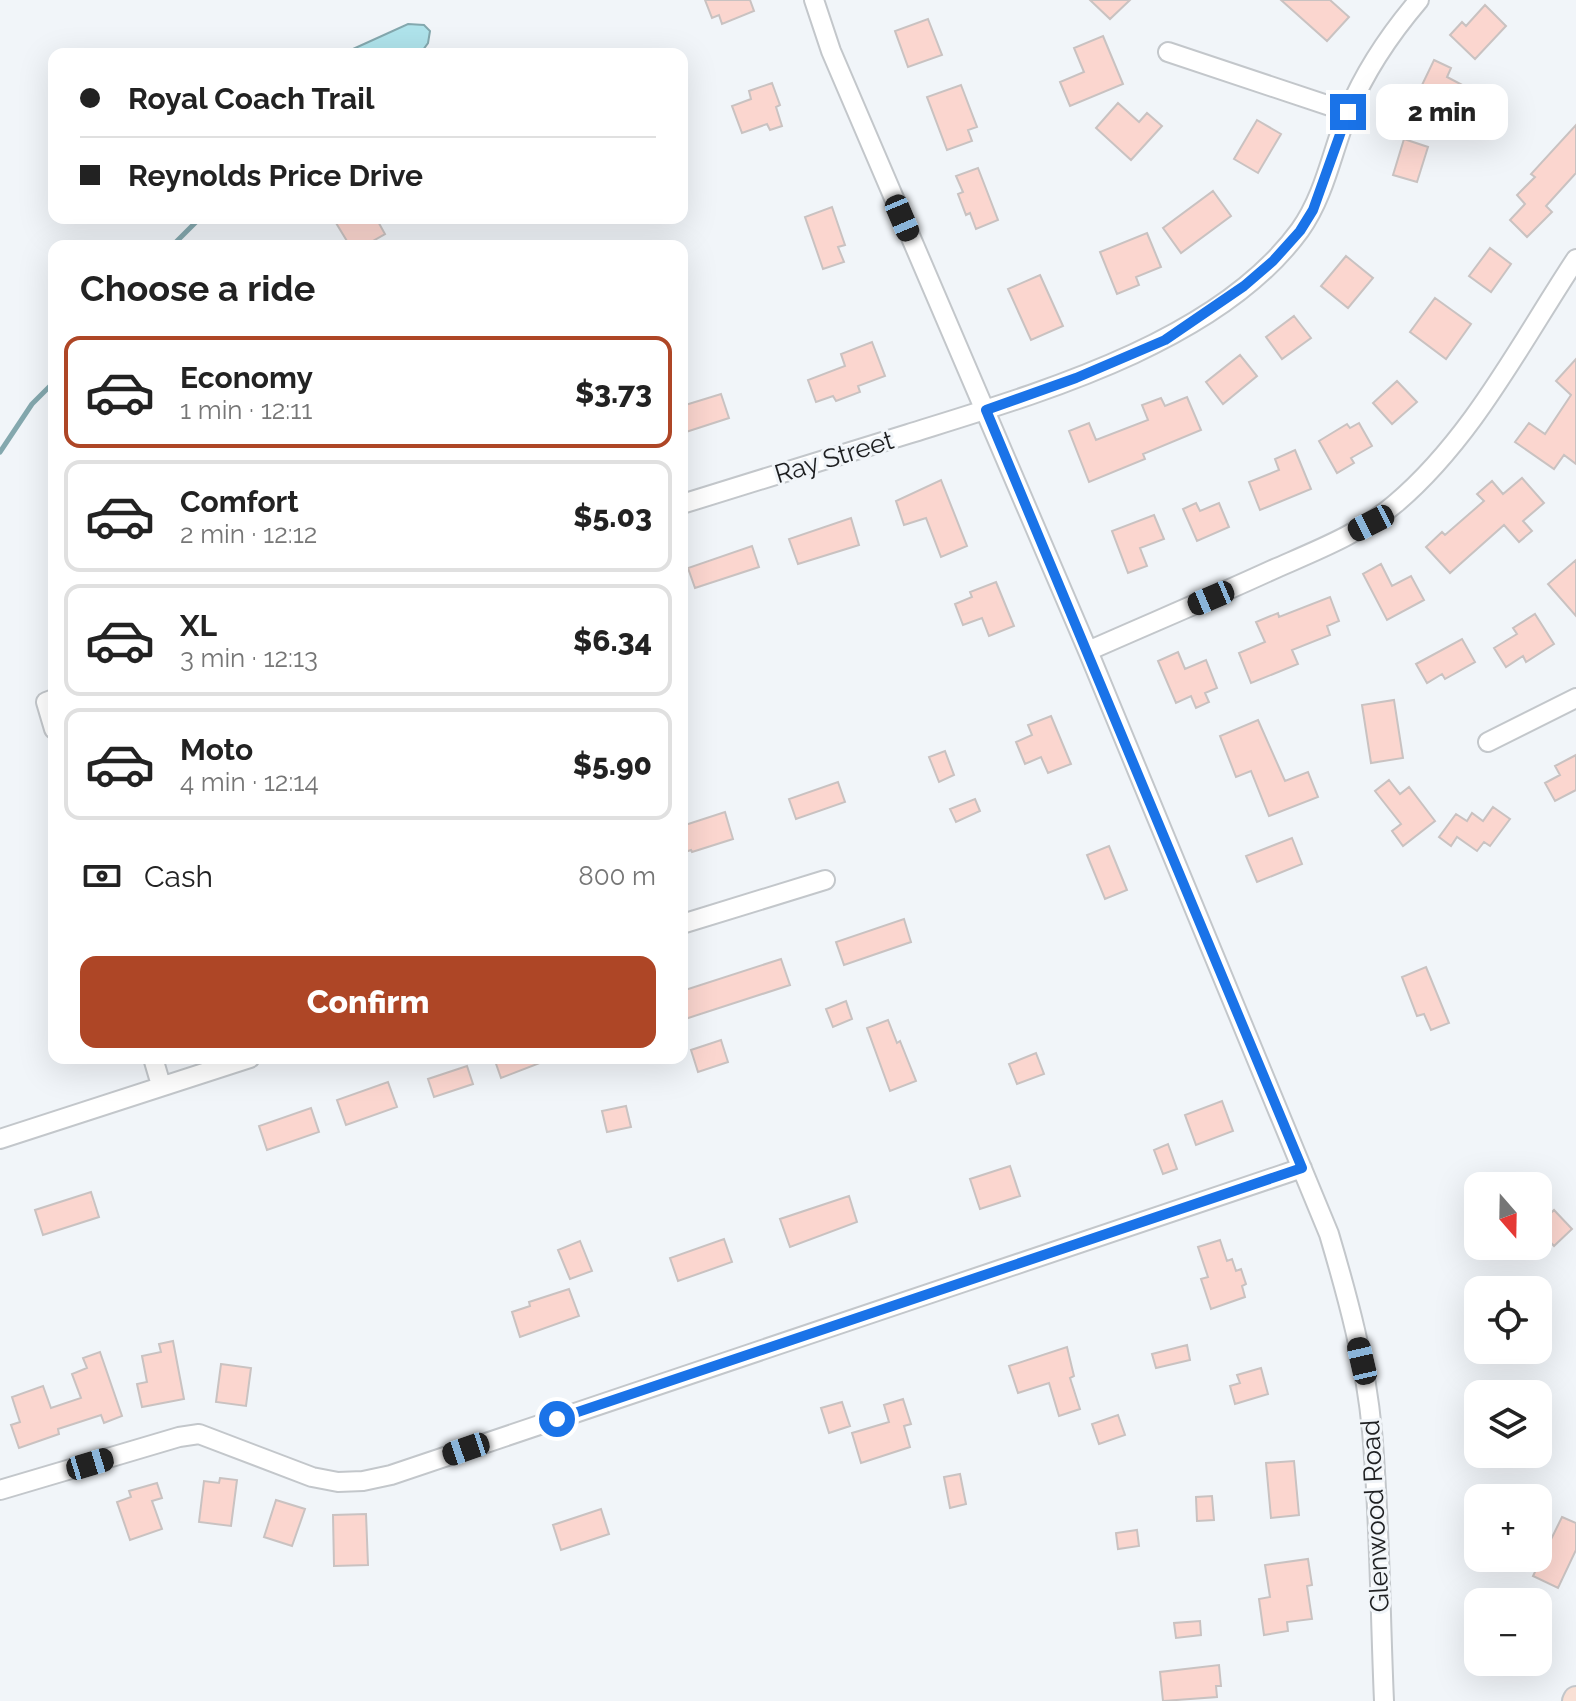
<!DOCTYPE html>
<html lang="en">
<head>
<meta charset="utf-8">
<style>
  body { margin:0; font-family:Raleway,sans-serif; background:#f2f2f2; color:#222; height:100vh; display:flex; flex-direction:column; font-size:30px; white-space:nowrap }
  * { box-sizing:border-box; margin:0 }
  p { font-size:26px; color:#767676 }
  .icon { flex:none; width:44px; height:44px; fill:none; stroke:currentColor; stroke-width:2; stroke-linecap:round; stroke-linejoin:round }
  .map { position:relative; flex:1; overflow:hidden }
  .details { position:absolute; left:48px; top:240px; width:640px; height:824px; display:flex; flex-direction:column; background:#fff; border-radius:16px; box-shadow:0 8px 32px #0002 }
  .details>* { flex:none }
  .guide { position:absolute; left:48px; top:48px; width:640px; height:176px; border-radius:16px; box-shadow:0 8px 32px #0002; display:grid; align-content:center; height:176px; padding:0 32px; background:#fff }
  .needle { width:52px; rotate:160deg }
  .controls { position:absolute; left:1464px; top:1172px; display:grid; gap:16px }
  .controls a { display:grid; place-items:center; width:88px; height:88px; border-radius:16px; background:#fff; box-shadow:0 8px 32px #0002; font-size:40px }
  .end { position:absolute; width:36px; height:36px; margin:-18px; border:10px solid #1a73e8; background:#fff; box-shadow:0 0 0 4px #fff }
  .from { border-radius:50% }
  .bubble { position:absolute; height:56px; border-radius:16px; background:#fff; box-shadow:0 8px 32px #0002; font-size:26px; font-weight:800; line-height:56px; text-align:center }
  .car { position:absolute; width:24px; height:48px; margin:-24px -12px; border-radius:10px; box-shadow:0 0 6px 2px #0007; background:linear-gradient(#222 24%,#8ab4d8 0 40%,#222 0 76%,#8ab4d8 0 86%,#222 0) }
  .guide b { display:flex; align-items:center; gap:28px; height:76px; font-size:30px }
  .guide b+b { border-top:2px solid #e0e0e0 }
  .guide i { width:20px; height:20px; background:#222 }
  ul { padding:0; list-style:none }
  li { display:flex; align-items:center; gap:24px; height:112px; margin:0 16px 12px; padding:0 16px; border:4px solid #e0e0e0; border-radius:16px }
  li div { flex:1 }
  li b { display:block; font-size:30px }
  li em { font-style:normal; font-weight:800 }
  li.current { border-color:#ae4626 }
  li>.icon { width:72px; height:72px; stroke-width:1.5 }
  h2 { padding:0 32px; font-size:36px; line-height:96px }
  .pay { display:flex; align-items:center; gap:20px; height:88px; padding:0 32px; font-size:30px }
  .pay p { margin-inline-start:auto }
  .cta { display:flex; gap:16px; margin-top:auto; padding:16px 32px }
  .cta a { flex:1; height:92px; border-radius:16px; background:#ae4626; color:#fff; font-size:32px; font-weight:800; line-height:92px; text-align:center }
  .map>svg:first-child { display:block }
  .water { fill:#afe3eb; stroke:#84a8ae; stroke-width:2 }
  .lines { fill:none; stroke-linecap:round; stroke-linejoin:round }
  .stream { stroke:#84a8ae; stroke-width:5 }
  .building { fill:#fbd6cf; stroke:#c9c2c1; stroke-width:2 }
  .street-casing { stroke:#c3c7cb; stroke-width:22 }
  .secondary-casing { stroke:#c3c7cb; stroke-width:28 }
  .street { stroke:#fff; stroke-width:18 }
  .secondary { stroke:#f9e0d5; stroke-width:24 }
  .route { stroke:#1a73e8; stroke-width:10 }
  .labels { text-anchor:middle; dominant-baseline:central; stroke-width:6; stroke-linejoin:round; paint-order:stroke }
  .street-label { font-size:26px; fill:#1e1f21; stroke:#f1f5f9 }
</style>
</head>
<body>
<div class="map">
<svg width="1576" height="1701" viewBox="0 0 1576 1701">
  <rect width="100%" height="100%" fill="#f1f5f9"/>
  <path class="water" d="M408,24L424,25L430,31L428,43L420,54H342Z"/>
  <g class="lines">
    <path class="stream" d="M172,246L200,218
      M0,452L32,404L54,382"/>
  </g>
  <path class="building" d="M705,0H750L754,11L722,24L719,15L712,18Z
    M1090,0H1130L1110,19Z
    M1281,0H1330L1349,17L1327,41Z
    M1485,5L1506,26L1475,59L1450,35L1462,22L1466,26Z
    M928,19L942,55L908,67L895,31Z
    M1103,36L1123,84L1070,106L1060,82L1084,72L1074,48Z
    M1434,60L1451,68L1447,77L1468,88L1458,109L1462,111L1457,123L1447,118L1442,128L1409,112Z
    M772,83L780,105L776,107L782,126L770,130L767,124L742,133L732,106L751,99L749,91Z
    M961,85L977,127L968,130L972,141L947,150L927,97Z
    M1118,103L1139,122L1147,113L1162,126L1131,160L1096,128Z
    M1257,120L1281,134L1258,173L1234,159Z
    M1576,125V173L1546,206L1552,212L1527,237L1510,220L1525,204L1517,195L1535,177L1531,174Z
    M1404,139L1428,147L1417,182L1393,175Z
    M978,168L998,220L976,229L970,213L966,215L958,194L963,192L956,176Z
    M1213,191L1231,216L1181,253L1163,228Z
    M832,207L845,245L838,247L844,262L823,269L805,217Z
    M333,218H376L385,234L364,246H350Z
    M1147,233L1161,267L1136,277L1139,285L1117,294L1100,252Z
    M1490,248L1511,264L1491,292L1469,276Z
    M1346,256L1373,278L1348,308L1321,286Z
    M1040,275L1063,326L1031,340L1008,289Z
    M1435,298L1471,324L1446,359L1410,332Z
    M1294,316L1311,338L1282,359L1266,337Z
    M872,342L885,376L858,386L860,392L836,401L833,396L816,402L808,380L845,366L841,354Z
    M1240,355L1257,376L1223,404L1206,382Z
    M1576,359V464L1564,455L1554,469L1515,442L1529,423L1545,434L1571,395L1556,381Z
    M1397,381L1417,402L1392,424L1373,403Z
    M721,394L729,418L686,432L682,421V406Z
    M1187,397L1201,430L1143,454L1145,459L1089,482L1069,431L1089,423L1096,440L1148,420L1142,405L1161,398L1165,406Z
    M1359,423L1372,446L1351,458L1354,463L1337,473L1319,441L1347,424L1350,428Z
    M1295,450L1311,489L1260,510L1249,482L1279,470L1275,459Z
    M1522,478L1544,503L1523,521L1532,531L1519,542L1504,525L1450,573L1426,547L1442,532L1445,535L1484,501L1477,494L1492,481L1503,494Z
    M941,480L967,546L941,557L926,518L904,525L896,501Z
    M1196,503L1200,511L1219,503L1229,527L1197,541L1183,509Z
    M1154,515L1164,539L1140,548L1147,566L1128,573L1112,531Z
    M851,518L859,545L798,564L789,539Z
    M752,546L759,567L695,588L688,568Z
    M1576,560V616L1548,584Z
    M1381,564L1392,586L1411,576L1424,600L1387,620L1363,574Z
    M996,582L1014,626L989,636L982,618L963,625L955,604L972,597L970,592Z
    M1330,597L1339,621L1327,626L1330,635L1292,650L1298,664L1251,683L1239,653L1265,642L1256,622L1278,613L1279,617Z
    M1535,614L1554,644L1526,662L1523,656L1506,667L1494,648L1517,634L1513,628Z
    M1462,639L1475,662L1445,679L1442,674L1427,683L1416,664Z
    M1178,652L1185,669L1206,660L1217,688L1205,693L1209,702L1196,708L1191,696L1176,703L1158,661Z
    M1394,700L1403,758L1371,763L1362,705Z
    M1051,716L1071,764L1048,773L1041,757L1025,764L1016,742L1032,735L1028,725Z
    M1258,720L1285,781L1308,772L1318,797L1269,816L1251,771L1236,777L1220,736Z
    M945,751L954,775L939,782L929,757Z
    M1576,755V790L1555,801L1545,783L1560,775L1555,766Z
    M1389,780L1400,794L1409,787L1435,821L1403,846L1392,831L1401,824L1375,791Z
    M838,782L845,802L796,819L789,799Z
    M975,799L980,811L956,822L950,809Z
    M1493,807L1510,819L1490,846L1484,842L1477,851L1457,837L1451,846L1439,837L1456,814L1467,821L1472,813L1483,821Z
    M725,812L733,839L692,852L691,850L682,853V826Z
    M1292,838L1302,864L1257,882L1246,856Z
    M1109,846L1127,890L1105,899L1087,855Z
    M904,919L911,942L844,965L836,942Z
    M781,959L790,985L682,1020V991Z
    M1426,967L1449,1023L1431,1030L1424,1014L1417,1016L1402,977Z
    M846,1001L852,1019L833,1027L826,1009Z
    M888,1020L897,1043L900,1041L916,1081L890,1091L867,1028Z
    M721,1040L728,1062L698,1072L691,1050Z
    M1036,1053L1044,1074L1017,1084L1009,1064Z
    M494,1058H550V1059L501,1078Z
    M467,1066L473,1084L434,1097L428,1079Z
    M388,1082L397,1107L346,1125L337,1100Z
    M1222,1101L1233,1131L1196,1145L1185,1115Z
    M626,1106L631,1127L607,1132L602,1111Z
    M311,1108L319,1132L267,1150L259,1126Z
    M1168,1144L1177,1169L1163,1174L1154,1150Z
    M1010,1166L1020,1196L980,1209L970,1179Z
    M91,1192L99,1217L43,1235L35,1210Z
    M849,1196L857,1222L790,1247L780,1219Z
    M1554,1210L1572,1229L1554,1246L1538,1229V1225Z
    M724,1239L732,1262L678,1281L670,1258Z
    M1220,1240L1227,1261L1232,1259L1236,1271L1241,1269L1246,1284L1242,1286L1245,1297L1211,1309L1201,1279L1208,1277L1198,1247Z
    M580,1241L592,1271L570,1279L558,1250Z
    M569,1289L579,1316L520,1337L512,1312L530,1306L529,1302Z
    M173,1341L184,1399L142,1407L137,1384L147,1382L142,1356L161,1352L159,1344Z
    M1187,1345L1190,1360L1156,1368L1152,1354Z
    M1067,1347L1074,1376L1070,1378L1080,1409L1059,1416L1049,1383L1018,1393L1009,1366Z
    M100,1352L122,1416L104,1423L101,1415L58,1429L59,1434L19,1448L11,1425L20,1422L12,1397L43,1386L51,1408L81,1398L72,1374L87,1368L83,1358Z
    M221,1364L251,1368L246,1406L216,1402Z
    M1261,1368L1268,1394L1235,1404L1230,1386L1240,1383L1237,1375Z
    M903,1399L911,1424L904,1426L910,1447L861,1463L852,1433L889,1422L884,1405Z
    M842,1402L850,1426L829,1433L821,1408Z
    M1118,1415L1125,1435L1099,1444L1092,1424Z
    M1294,1461L1299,1515L1271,1518L1266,1463Z
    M960,1474L966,1504L950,1508L944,1477Z
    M220,1478L237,1480L231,1526L199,1522L204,1481L219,1483Z
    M157,1483L162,1498L152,1501L162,1529L130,1540L117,1502L131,1497L129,1491Z
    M1212,1496L1214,1520L1197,1521L1196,1497Z
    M276,1500L305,1509L292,1546L264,1537Z
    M601,1509L609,1534L561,1550L553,1525Z
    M366,1514L368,1565L334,1566L333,1515Z
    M1562,1517L1576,1523V1550L1558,1588L1533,1576Z
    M1137,1530L1139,1546L1118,1549L1116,1533Z
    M1308,1559L1312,1585L1307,1586L1312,1619L1287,1622L1288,1631L1264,1635L1259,1599L1270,1597L1265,1565Z
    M1200,1621L1201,1635L1176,1638L1174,1623Z
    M1219,1665L1221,1686H1216L1217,1697L1163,1701L1160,1672Z"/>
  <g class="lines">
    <defs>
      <path id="street" d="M814,0L831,51L1088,651L1329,1234C1348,1298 1366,1364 1372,1431C1380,1521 1380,1611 1384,1701
        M1168,52L1348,112
        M682,504C757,481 833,457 908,434C1036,394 1218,343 1300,230C1325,195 1332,151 1348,112C1365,71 1390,34 1419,0
        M1088,651C1149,624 1211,598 1272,570C1315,551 1360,534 1395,504C1473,438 1521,342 1576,259
        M54,699L46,702L54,729
        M1488,742L1576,698
        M682,924L825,880
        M153,1058L161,1085
        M0,1139L250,1058
        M0,1490L179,1437L199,1434L312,1477L338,1482L363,1481L391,1475L1302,1168"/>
      <path id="secondary" d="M1575,1701L1576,1699"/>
    </defs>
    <use href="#street" class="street-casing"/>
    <use href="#secondary" class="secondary-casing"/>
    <use href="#street" class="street"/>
    <use href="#secondary" class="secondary"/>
  </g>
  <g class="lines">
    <path class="route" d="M557,1419L1302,1168L986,410L1076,378L1165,340L1244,286L1273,261L1300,231L1313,210L1348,112"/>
  </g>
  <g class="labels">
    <g class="street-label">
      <text transform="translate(834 457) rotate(-17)">Ray Street</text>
      <text transform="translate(1375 1516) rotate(-93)">Glenwood Road</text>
    </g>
  </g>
</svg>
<div class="controls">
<a><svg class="needle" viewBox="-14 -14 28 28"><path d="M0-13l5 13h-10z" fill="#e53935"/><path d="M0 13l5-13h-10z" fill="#767676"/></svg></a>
<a><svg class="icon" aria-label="locate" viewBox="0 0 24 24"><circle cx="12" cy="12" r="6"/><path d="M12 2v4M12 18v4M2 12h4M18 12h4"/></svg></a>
<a><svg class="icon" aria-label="layers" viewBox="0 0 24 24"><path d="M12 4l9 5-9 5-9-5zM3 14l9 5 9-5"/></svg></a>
<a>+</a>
<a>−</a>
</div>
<i class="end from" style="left:557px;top:1419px"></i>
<i class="end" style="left:1348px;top:112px"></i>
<div class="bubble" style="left:1376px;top:84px;width:132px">2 min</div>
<i class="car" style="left:902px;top:218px;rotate:157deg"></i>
<i class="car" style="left:1371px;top:523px;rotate:243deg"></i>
<i class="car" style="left:1211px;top:598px;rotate:247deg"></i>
<i class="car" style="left:1362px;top:1361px;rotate:347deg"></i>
<i class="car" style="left:466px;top:1449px;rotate:251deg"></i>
<i class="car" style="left:90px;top:1464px;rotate:73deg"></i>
<div class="guide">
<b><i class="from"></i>Royal Coach Trail</b>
<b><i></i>Reynolds Price Drive</b>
</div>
<section class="details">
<h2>Choose a ride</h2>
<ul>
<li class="current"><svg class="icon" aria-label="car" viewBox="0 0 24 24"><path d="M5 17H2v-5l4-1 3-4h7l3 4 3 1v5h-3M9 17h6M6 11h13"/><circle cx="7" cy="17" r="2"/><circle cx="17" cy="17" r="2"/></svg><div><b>Economy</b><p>1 min · 12:11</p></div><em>$3.73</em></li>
<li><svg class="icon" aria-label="car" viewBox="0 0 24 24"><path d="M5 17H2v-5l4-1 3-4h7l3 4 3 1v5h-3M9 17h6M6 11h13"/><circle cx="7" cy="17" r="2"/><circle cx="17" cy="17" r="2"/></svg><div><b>Comfort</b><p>2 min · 12:12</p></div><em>$5.03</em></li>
<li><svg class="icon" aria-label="car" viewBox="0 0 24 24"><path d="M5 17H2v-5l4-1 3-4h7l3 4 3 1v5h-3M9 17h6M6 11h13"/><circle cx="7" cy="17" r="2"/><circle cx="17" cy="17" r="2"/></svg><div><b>XL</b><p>3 min · 12:13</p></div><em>$6.34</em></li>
<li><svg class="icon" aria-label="car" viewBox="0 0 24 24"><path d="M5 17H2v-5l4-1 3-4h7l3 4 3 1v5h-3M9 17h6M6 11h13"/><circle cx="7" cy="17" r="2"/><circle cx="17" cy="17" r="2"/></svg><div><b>Moto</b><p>4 min · 12:14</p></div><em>$5.90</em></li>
</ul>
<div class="pay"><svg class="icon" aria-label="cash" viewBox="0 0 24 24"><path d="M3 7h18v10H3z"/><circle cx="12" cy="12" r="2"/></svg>Cash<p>800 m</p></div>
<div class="cta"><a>Confirm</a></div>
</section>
</div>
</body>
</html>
